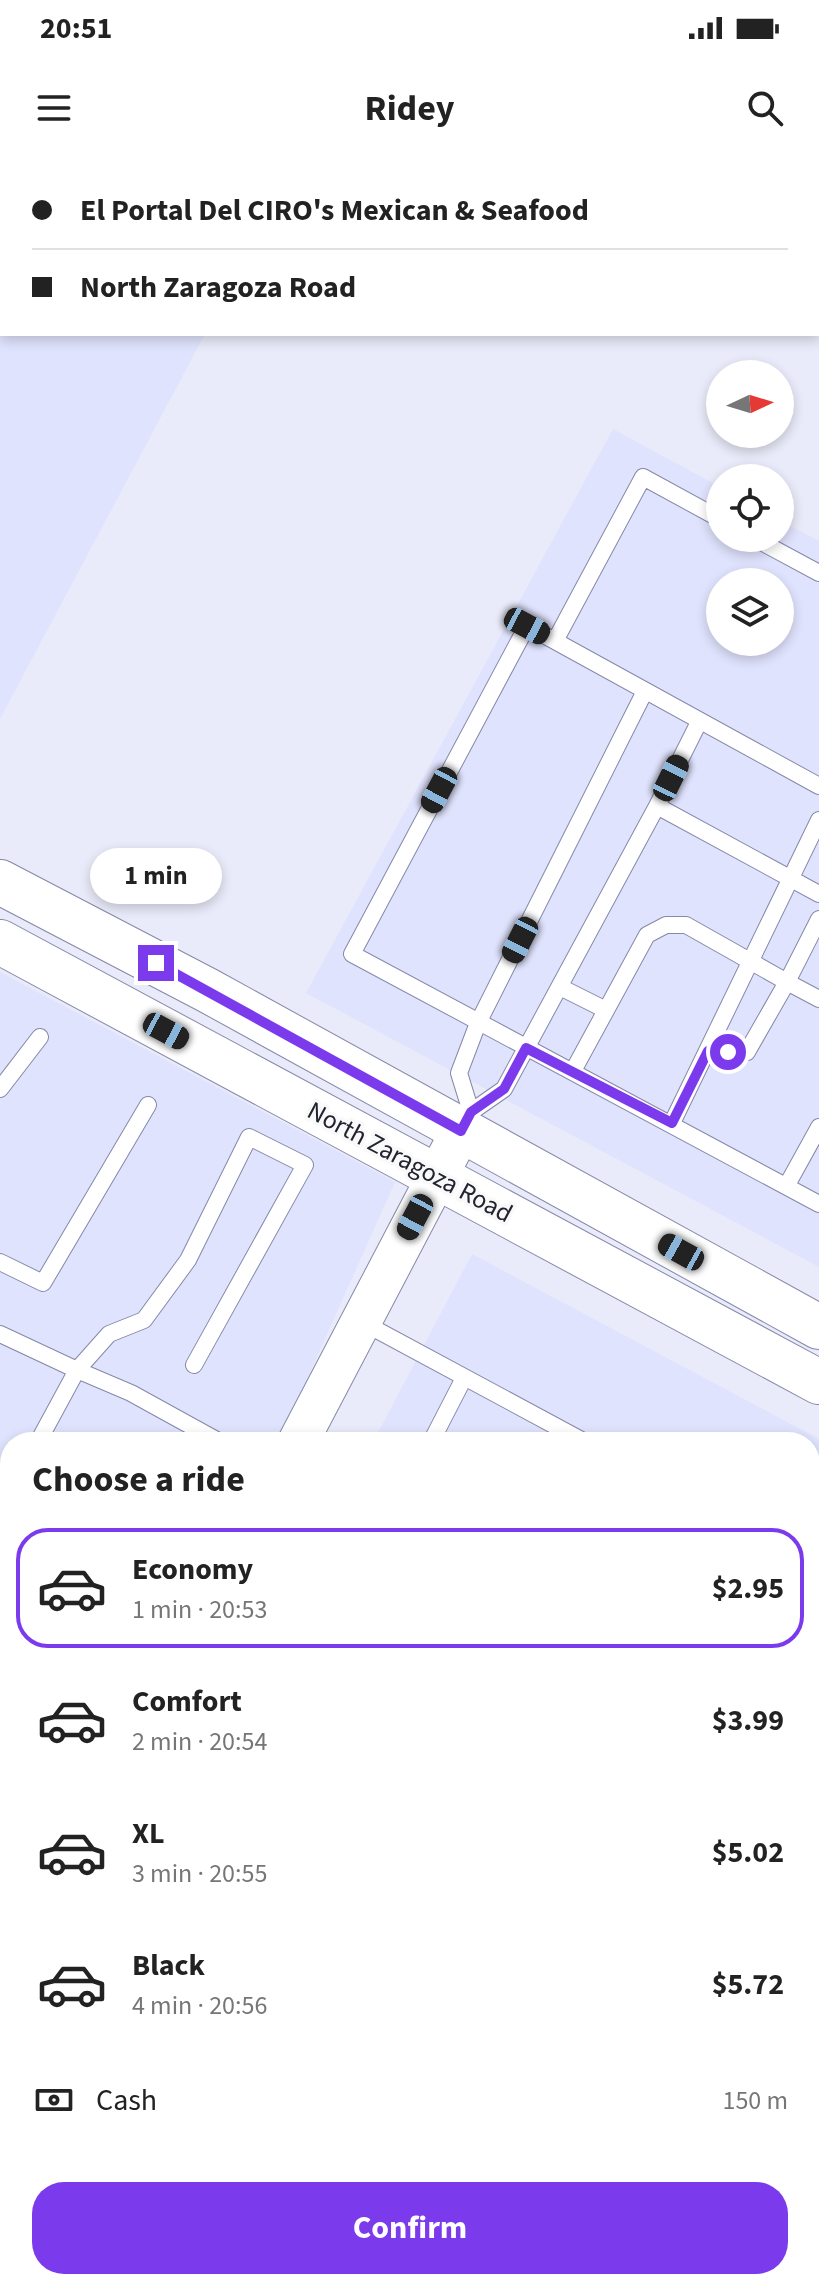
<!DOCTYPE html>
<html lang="en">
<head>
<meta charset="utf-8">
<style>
  body { margin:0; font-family:"Source Sans 3",sans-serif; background:#f6f6f6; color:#222; height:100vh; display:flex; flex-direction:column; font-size:30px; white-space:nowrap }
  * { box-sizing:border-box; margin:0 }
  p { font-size:26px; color:#767676 }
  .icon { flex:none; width:44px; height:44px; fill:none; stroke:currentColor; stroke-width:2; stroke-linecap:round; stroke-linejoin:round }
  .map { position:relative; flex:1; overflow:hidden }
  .drawer { position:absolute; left:0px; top:1272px; width:820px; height:858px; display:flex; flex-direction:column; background:#fff; border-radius:32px 32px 0 0; box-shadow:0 4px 12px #0003 }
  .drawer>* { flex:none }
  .top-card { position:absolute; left:0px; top:0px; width:820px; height:176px; box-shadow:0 4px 12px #0003; display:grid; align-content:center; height:176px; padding:0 32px; background:#fff }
  .needle { width:52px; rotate:86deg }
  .tools { position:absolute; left:706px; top:200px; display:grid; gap:16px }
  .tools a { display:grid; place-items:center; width:88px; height:88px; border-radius:50%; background:#fff; box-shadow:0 4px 12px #0003; font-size:40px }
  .end { position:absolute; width:36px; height:36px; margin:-18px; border:10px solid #7c3aed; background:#fff; box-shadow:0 0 0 4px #fff }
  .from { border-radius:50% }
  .bubble { position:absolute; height:56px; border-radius:28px; background:#fff; box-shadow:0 4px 12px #0003; font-size:26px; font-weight:700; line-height:56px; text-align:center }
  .car { position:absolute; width:24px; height:48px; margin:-24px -12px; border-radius:10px; box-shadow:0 0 6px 2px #0007; background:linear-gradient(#222 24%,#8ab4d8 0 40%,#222 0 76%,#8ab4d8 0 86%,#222 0) }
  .top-card b { display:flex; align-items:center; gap:28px; height:76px; font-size:30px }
  .top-card b+b { border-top:2px solid #e0e0e0 }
  .top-card i { width:20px; height:20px; background:#222 }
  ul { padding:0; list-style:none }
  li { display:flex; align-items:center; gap:24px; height:120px; margin:0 16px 12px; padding:0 16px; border:4px solid transparent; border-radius:32px }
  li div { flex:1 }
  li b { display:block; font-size:30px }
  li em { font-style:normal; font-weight:700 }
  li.selected { border-color:#7c3aed }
  li>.icon { width:72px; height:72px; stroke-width:1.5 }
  h2 { padding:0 32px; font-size:36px; line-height:96px }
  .pay { display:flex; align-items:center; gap:20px; height:88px; padding:0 32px; font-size:30px }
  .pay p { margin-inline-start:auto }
  .action { display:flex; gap:16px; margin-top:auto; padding:16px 32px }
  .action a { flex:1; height:92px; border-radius:32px; background:#7c3aed; color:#fff; font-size:32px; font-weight:700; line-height:92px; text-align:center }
  .status { display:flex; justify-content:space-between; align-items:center; height:56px; padding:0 40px; background:#fff; direction:ltr }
  .status svg { height:22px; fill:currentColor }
  header { display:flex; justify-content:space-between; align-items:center; height:104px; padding:0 32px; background:#fff; font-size:36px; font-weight:700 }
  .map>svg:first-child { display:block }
  .built { fill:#e0e3fd; fill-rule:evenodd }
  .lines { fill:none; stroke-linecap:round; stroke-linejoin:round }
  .service-casing { stroke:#8588a9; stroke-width:18 }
  .tertiary-casing { stroke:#8588a9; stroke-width:42 }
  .secondary-casing { stroke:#8588a9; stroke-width:46 }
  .service { stroke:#fff; stroke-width:16 }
  .tertiary { stroke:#fff; stroke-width:40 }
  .secondary { stroke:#fff; stroke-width:44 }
  .route { stroke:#7c3aed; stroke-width:10 }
  .labels { text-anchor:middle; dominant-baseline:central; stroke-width:7; stroke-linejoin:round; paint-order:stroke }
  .street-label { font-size:26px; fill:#222330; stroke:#f9f9f9 }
</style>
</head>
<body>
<div class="status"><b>20:51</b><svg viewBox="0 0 49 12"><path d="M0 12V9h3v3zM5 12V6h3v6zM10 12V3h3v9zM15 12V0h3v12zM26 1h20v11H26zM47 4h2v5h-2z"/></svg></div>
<header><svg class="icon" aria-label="menu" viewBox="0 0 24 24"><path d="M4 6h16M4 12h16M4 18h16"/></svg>Ridey<svg class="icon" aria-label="search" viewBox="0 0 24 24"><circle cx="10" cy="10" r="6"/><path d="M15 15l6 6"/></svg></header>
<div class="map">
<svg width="819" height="2129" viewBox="0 0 819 2129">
  <rect width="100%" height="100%" fill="#e9ebfa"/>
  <path class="built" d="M0,0L291,2H2V174H205L0,559Z
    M613,269L720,327V378H780V360L819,381V1107L306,833ZM720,422H780V482H720Z
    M0,812L395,1022L279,1282H10V2120H810V1737L819,1741V2129H0Z
    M472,1094L819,1279V1476L810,1493V1282H373Z"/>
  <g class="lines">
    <defs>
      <path id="service" d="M720,359L643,317L555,481L819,626
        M754,378L819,413
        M555,481L527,466L352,794L819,1044
        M657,646L819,734
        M560,827L606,850
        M708,891L747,892L787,822L819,839
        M573,911L647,775L666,765H686L787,822L819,759
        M0,929L40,877
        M471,952L459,913L478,863L645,531
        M672,963L819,660
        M463,969L471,952L504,929L657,646L699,562
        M787,1025L819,967
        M0,1102L43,1123L148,945
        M362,1162L585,1282
        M0,1174L77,1210L109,1174L144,1160L188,1100L249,977L305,1005L194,1205
        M38,1282L77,1210L131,1233L220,1282
        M431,1282L464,1218
        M0,1353L10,1335
        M810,1406L819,1411
        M0,1510L10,1512
        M810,1558L819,1540
        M810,1657L819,1662
        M0,1722L10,1727
        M810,1983L819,1988
        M75,2129L80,2120"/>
      <path id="tertiary" d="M298,1282L461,971
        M0,1838L10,1820"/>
      <path id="secondary" d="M0,722L207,830L819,1167
        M0,782L819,1222"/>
    </defs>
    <use href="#service" class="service-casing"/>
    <use href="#tertiary" class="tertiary-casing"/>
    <use href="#secondary" class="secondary-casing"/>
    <use href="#service" class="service"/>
    <use href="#tertiary" class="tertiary"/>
    <use href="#secondary" class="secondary"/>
  </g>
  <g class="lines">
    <path class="route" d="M156,803L461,971L471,952L504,929L526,888L672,963L708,891L728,892"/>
  </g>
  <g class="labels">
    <g class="street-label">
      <text transform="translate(410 1002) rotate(28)">North Zaragoza Road</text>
    </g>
  </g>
</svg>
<div class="tools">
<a><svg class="needle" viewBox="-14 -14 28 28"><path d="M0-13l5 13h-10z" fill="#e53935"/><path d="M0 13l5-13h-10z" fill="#767676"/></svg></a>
<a><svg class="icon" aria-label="locate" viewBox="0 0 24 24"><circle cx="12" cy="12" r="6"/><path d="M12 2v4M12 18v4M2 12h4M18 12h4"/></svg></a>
<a><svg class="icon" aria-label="layers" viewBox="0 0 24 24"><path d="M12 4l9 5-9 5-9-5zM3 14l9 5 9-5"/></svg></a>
</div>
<i class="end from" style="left:728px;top:892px"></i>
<i class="end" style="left:156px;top:803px"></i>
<div class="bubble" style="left:90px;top:688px;width:132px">1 min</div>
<i class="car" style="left:527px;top:466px;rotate:118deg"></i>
<i class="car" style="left:671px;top:618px;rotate:26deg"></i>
<i class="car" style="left:439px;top:630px;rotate:208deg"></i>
<i class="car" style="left:520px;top:780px;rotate:207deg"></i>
<i class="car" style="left:166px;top:871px;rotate:118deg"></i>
<i class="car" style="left:415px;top:1057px;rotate:208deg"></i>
<i class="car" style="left:681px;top:1092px;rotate:299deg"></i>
<div class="top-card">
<b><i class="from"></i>El Portal Del CIRO's Mexican &amp; Seafood</b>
<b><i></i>North Zaragoza Road</b>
</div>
<section class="drawer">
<h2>Choose a ride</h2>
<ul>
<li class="selected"><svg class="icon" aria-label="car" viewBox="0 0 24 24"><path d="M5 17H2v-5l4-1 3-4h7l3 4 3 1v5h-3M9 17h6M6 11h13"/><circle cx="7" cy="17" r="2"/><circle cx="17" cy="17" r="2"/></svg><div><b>Economy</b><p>1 min · 20:53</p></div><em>$2.95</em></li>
<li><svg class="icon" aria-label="car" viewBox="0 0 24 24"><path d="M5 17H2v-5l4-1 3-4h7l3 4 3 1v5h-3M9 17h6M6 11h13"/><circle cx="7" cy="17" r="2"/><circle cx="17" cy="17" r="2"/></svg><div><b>Comfort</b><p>2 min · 20:54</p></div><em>$3.99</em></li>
<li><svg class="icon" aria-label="car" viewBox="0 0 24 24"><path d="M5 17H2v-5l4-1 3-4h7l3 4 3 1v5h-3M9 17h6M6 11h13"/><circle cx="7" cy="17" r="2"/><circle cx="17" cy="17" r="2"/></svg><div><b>XL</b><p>3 min · 20:55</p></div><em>$5.02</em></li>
<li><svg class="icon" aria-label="car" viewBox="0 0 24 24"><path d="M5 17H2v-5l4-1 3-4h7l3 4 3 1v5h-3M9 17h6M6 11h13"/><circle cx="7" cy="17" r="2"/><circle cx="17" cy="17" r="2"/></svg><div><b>Black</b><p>4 min · 20:56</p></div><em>$5.72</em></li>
</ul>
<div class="pay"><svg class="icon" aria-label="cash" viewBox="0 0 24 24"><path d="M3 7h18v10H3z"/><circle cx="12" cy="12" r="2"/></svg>Cash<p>150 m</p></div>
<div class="action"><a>Confirm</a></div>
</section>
</div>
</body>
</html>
